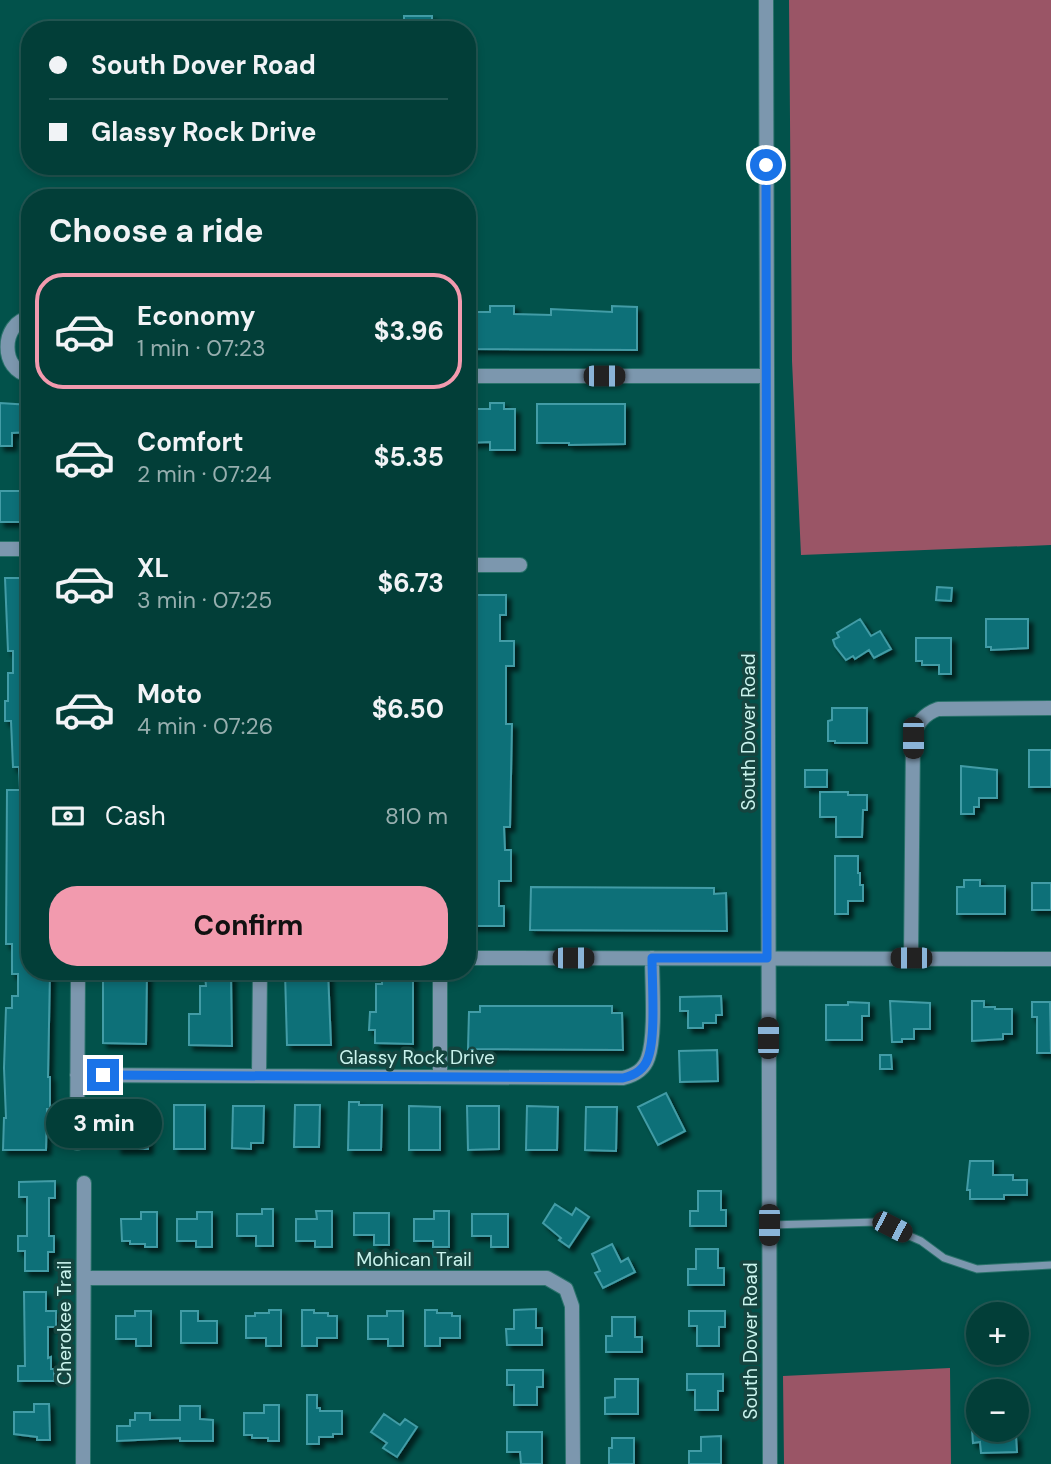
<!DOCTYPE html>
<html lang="en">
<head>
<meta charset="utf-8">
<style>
  body { margin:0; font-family:"DM Sans",sans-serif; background:#104943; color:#f1f3f6; height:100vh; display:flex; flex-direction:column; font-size:26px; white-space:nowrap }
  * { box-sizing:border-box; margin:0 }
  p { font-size:23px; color:#96aeae }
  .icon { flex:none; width:38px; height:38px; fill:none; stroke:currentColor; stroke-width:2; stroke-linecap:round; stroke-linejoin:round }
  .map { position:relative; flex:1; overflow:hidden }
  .panel { position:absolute; left:21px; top:189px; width:455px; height:791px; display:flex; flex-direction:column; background:#023e38; border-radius:28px; box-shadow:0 4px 10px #0003,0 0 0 2px #235753 }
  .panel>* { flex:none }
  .banner { position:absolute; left:21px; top:21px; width:455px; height:154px; border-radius:28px; box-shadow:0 4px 10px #0003,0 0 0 2px #235753; display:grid; align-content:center; height:154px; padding:0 28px; background:#023e38 }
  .tools { position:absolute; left:966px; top:1302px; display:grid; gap:14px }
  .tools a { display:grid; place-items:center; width:63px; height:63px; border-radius:50%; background:#023e38; box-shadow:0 4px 10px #0003,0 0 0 2px #235753; font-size:35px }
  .end { position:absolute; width:32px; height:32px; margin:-16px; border:9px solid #1a73e8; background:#fff; box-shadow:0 0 0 4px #fff }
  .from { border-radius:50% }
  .bubble { position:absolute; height:49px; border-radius:24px; background:#023e38; box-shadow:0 4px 10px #0003,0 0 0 2px #235753; font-size:23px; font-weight:700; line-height:49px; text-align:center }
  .car { position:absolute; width:21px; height:42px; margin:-21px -10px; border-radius:9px; box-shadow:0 0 5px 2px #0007; background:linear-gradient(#222 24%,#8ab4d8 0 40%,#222 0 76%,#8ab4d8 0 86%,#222 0) }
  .banner b { display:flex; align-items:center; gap:24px; height:66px; font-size:26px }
  .banner b+b { border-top:2px solid #235753 }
  .banner i { width:18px; height:18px; background:#f1f3f6 }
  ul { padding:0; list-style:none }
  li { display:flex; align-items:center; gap:21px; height:116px; margin:0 14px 10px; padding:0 14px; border:4px solid transparent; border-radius:28px }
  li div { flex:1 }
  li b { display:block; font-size:26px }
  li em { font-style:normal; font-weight:700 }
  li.on { border-color:#f29aae }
  li>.icon { width:63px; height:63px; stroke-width:1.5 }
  h2 { padding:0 28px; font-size:32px; line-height:84px }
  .pay { display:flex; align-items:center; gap:18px; height:77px; padding:0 28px; font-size:26px }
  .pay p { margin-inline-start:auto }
  .button { display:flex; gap:14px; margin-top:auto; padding:14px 28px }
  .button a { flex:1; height:80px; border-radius:28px; background:#f29aae; color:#111; font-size:28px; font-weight:700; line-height:80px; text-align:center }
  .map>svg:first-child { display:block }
  .green { fill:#9a5566 }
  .building { fill:#0e6f78; stroke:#429ca6; stroke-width:2; filter:url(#shadow) }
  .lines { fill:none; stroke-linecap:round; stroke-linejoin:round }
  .service-casing { stroke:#2a726b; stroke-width:9 }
  .minor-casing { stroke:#2a726b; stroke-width:16 }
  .tertiary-casing { stroke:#2a726b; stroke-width:16 }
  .service { stroke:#7c97ae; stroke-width:7 }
  .minor { stroke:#7c97ae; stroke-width:14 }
  .tertiary { stroke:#7c97ae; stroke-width:14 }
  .route { stroke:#1a73e8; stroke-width:9 }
  .labels { text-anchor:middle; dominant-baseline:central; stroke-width:7; stroke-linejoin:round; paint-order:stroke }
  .street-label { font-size:19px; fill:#caf3ed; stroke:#15443f }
</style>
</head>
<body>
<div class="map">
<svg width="1051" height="1464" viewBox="0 0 1051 1464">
  <defs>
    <filter id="shadow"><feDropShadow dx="4.5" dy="4.5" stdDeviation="2" flood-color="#0009"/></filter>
  </defs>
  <rect width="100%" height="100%" fill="#02524b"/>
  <path class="green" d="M789,0H1051V545L801,555L792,361Z
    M950,1368L951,1464H784L783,1376Z"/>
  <path class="building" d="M404,16H432V28L404,30Z
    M490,306H514V314L551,315V309L612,312V306L637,307V350L467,349V312H490Z
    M0,403L30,405V432L12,433V446H0Z
    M490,403H504V409H515V450H490V442L467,443V409H490Z
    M537,404H625V444L569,445V443H537Z
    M0,491H30V522H0Z
    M5,578H30V971H50L48,1077H50V1109H47L46,1150H3L4,1118H6L4,1068L6,1008H12V996H18V974H12V944H6L7,790H20L19,767H13L11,721H5V701H8V673H13V651H8Z
    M937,587L952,588L951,601L936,600Z
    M467,595H506V615H500V641H514V666H506V724H512L510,827H504L505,850H511V881H499V906H504V926H468Z
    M860,619L871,636L880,631L891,649L874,658L869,650L855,659L853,656L846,660L835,646L833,640L839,637L837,633Z
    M986,619H1028V648L991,650V647H986Z
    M916,638H951V674H939V665H922V661H916Z
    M832,708H867V743H835V741H828V721L832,720Z
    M1029,750H1051V787H1029Z
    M961,766L997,770V798H979V807H974V814H961Z
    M805,770H827V787H805Z
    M820,792H848V795H867V810H863L862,837H836V817H820Z
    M835,856H858V873H860V885H863V901H848V914H835Z
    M964,880H980V886H1005V914H957V887H964Z
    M1032,883H1051V910H1032Z
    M531,887L714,888V894L726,893L727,931L530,930Z
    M147,971L146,1044L103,1043V972Z
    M328,971L331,1045H287L285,972Z
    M382,972L413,973V1044L375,1043V1030H369L370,1012H376V984H382Z
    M205,975H231L232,1046L189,1045V1014H200V986H206Z
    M721,996L722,1015H716V1023H703V1028H688V1011H680V997Z
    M890,1001L930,1003V1029H914V1039H902V1042H892Z
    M972,1001H984V1007H995V1009H1012V1034H1003V1039L972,1041Z
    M848,1002L869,1003V1016H862V1040H826V1005H848Z
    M1032,1002H1050L1051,1053H1037V1017H1032Z
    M480,1006H612V1013H622L623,1050L468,1049L469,1012H480Z
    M717,1050L718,1081L680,1082L679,1051Z
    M880,1055H891L892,1069H880Z
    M666,1093L685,1131L658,1145L638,1107Z
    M349,1102H359V1105H382L381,1150H348Z
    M126,1105H149L148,1149H117L118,1108H126Z
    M174,1105H205V1149H174Z
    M295,1105H320L319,1147H294Z
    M233,1106H264L263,1143H251V1149L232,1148Z
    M409,1106L440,1107V1150H409Z
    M467,1106H499V1149L468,1150Z
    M527,1106L558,1107L557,1150H526Z
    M586,1107H617L616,1151L585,1150Z
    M970,1161H993V1175H1013V1180H1027V1195H1004V1199H970V1190H967Z
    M55,1181V1198H49V1236H54V1252H48V1271H25V1251H18V1236H27V1197H19V1182Z
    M698,1191H721V1210H726V1226H690V1211H698Z
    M555,1204L572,1215L576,1208L589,1217L569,1247L559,1240L561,1238L543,1223Z
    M262,1209H273V1246H256V1236H237V1214H262Z
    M316,1211H332V1247H315V1241H296V1219H317Z
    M434,1211H449V1247H433V1241H414V1219H434Z
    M141,1212H157V1247H145V1244H130V1241H122L121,1219H141Z
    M197,1212H212V1247H196V1241H177V1219H197Z
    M354,1213H389V1245H374V1235H354Z
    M472,1214H508V1247H491V1236H472Z
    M612,1244L621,1262L628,1258L635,1272L603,1288L595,1273L600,1271L592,1254Z
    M696,1249H718V1268H724V1285H688V1269H696Z
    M24,1292H46V1311H56V1327H48V1358L51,1357V1369H54V1381H18V1366H25Z
    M536,1309V1328H542V1345H507L506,1329H514V1310Z
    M269,1310H281V1346H266V1338H246V1316H255V1313H269Z
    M302,1310H314V1313H328V1316H337V1338H317V1346H302Z
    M425,1310H437V1313H452V1316H460V1338H440V1346H425Z
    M135,1311H151V1346H136V1339H116V1316H135Z
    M181,1311H198V1321H217V1343H181Z
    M387,1311H403V1346H388V1339H368V1316H387Z
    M689,1311H725V1327H719V1346H697V1326H689Z
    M612,1317H635V1337H642V1352H606V1336H612Z
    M507,1370H543V1387H537V1405H514V1385H507Z
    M687,1374H723V1391H718V1410H695V1390H687Z
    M615,1379H638V1414H605V1398L615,1397Z
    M307,1395H317V1408H320V1411H342V1434H333V1437H319V1444H307Z
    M34,1404H49L50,1440H37V1437L14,1434V1412H34Z
    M264,1405H279V1441H268V1438H252V1435H244V1413H264Z
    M180,1406H200V1419L213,1420V1441H180V1438L117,1441V1426H130V1420H135V1413H150V1420H180Z
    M384,1414L400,1425L405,1419L417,1427L397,1457L383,1448L387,1443L371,1432Z
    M972,1430H1007V1437L1016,1436L1017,1452L981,1453L980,1442L973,1443Z
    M507,1432H542V1464H521L520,1452H507Z
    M721,1436V1464H689V1451H701V1437Z
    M612,1438H634V1464H609V1448H612Z"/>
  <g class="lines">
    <defs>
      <path id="service" d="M769,1225L877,1222L921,1241L944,1258L977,1269L1051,1265"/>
      <path id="minor" d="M30,318C0,322 0,372 30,375
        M467,376H767
        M0,549H30
        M467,565H520
        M467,958L1051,959
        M911,958L913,738C916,724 924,714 938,709L1051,708
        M77,1075L623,1078C635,1075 644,1070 648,1058C656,1036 652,983 652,958
        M259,1076L260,971
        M440,1077V971
        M77,1143L78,971
        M84,1278H547L566,1289L572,1306L573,1464
        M83,1464L84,1183"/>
      <path id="tertiary" d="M766,0L770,1464"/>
    </defs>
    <use href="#service" class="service-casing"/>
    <use href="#minor" class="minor-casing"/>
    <use href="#tertiary" class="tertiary-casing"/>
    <use href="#service" class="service"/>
    <use href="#minor" class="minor"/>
    <use href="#tertiary" class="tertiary"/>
  </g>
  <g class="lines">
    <path class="route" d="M103,1075L623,1078C635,1075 644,1070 648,1058C656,1037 652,983 652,958H767L766,165"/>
  </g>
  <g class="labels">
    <g class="street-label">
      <text transform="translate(748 732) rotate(-90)">South Dover Road</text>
      <text x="417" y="1057">Glassy Rock Drive</text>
      <text x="414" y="1259">Mohican Trail</text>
      <text transform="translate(64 1323) rotate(-90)">Cherokee Trail</text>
      <text transform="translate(750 1341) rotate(-90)">South Dover Road</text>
    </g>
  </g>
</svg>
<div class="tools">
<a>+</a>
<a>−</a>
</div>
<i class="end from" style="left:766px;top:165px"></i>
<i class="end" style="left:103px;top:1075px"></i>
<div class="bubble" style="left:46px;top:1099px;width:116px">3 min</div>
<i class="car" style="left:604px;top:376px;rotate:90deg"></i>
<i class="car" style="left:913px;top:738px;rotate:180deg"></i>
<i class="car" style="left:573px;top:958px;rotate:90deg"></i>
<i class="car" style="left:911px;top:958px;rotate:270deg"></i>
<i class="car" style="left:768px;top:1038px;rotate:0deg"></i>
<i class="car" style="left:769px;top:1225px;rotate:180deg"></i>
<i class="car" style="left:892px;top:1227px;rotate:117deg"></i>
<div class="banner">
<b><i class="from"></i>South Dover Road</b>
<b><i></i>Glassy Rock Drive</b>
</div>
<section class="panel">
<h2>Choose a ride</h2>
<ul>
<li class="on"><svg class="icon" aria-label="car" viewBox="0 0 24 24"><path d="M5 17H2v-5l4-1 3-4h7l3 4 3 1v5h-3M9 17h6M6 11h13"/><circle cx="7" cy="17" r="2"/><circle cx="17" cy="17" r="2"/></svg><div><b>Economy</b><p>1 min · 07:23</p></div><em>$3.96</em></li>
<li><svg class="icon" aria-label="car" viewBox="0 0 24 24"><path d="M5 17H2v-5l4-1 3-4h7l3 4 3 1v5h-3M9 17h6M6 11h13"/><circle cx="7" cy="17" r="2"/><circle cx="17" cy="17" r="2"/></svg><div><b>Comfort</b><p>2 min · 07:24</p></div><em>$5.35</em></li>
<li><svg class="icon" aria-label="car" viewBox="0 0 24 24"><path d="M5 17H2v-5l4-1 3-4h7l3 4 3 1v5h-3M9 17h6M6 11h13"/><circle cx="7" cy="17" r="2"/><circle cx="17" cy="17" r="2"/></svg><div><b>XL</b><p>3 min · 07:25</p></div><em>$6.73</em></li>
<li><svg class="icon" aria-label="car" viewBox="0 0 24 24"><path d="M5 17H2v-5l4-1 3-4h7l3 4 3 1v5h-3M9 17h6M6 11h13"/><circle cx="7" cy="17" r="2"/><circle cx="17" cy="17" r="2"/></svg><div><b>Moto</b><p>4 min · 07:26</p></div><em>$6.50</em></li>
</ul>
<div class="pay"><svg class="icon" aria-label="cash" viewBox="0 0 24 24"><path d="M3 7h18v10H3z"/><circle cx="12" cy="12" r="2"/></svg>Cash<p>810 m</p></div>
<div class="button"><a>Confirm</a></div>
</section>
</div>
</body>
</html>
